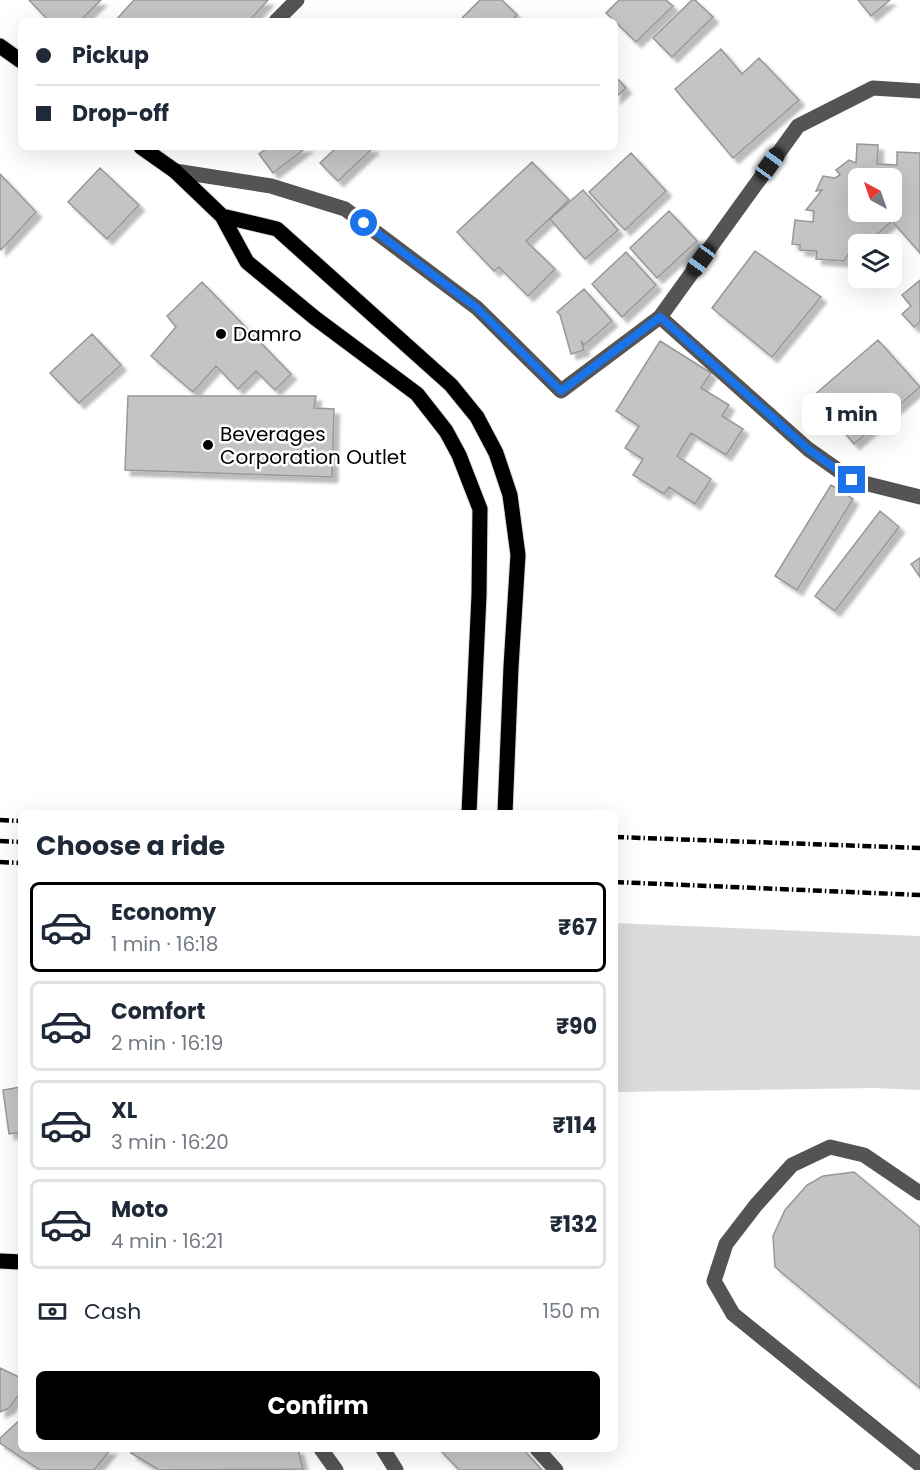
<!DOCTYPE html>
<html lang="en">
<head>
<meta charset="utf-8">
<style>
  body { margin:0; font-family:Poppins,sans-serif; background:#f2f2f3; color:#1f2937; height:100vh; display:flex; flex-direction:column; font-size:22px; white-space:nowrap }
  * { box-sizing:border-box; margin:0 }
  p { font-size:20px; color:#747a83 }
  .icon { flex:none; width:33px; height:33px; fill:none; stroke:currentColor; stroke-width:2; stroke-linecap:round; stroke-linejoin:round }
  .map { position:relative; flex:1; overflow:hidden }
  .side { position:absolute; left:18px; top:810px; width:600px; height:642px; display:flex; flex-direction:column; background:#fff; border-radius:9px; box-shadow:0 6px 24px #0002 }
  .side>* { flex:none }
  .hud { position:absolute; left:18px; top:18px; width:600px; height:132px; border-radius:9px; box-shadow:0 6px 24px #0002; display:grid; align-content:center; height:132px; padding:0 18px; background:#fff }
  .needle { width:39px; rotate:320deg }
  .controls { position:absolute; left:848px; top:168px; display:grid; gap:12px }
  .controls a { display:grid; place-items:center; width:54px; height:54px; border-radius:9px; background:#fff; box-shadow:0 6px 24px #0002; font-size:30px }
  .end { position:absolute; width:27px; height:27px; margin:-14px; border:8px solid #1a73e8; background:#fff; box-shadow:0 0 0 3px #fff }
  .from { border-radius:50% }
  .bubble { position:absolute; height:42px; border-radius:9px; background:#fff; box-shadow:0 6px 24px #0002; font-size:20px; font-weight:700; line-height:42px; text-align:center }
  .car { position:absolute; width:18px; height:36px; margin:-18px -9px; border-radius:8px; box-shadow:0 0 4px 2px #0007; background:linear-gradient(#222 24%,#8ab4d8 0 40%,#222 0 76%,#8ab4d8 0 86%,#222 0) }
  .hud b { display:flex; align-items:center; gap:21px; height:57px; font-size:22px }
  .hud b+b { border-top:2px solid #e0e1e3 }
  .hud i { width:15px; height:15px; background:#1f2937 }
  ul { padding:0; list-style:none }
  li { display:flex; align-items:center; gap:18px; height:90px; margin:0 12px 9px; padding:0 6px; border:3px solid #e0e1e3; border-radius:9px }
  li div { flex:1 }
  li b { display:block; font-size:22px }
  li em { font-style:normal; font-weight:700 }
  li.active { border-color:#000 }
  li>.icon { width:54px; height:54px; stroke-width:1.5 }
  h2 { padding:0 18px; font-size:27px; line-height:72px }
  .pay { display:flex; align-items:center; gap:15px; height:66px; padding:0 18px; font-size:22px }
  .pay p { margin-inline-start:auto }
  .cta { display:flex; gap:12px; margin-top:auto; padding:12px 18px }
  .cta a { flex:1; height:69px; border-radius:9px; background:#000; color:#fff; font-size:24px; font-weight:700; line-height:69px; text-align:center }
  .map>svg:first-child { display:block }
  .green { fill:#dbdbdb }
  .building { fill:#c4c4c4; stroke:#989898; stroke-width:1.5; fill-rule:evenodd; filter:url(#shadow) }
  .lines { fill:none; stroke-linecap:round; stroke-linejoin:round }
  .major-casing { stroke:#dbdbdb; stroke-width:17 }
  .minor { stroke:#545454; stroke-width:15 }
  .major { stroke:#000; stroke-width:15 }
  .rail { stroke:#000; stroke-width:4.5; stroke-dasharray:9 3 1.5 3; stroke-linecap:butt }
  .route { stroke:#1a73e8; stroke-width:8 }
  .poi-dot { fill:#000; stroke:#fff; stroke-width:2 }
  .labels { text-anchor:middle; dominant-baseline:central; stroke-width:5; stroke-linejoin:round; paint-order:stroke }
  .poi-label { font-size:20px; fill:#000; stroke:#fff; text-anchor:start }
</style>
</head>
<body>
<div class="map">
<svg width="920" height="1470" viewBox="0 0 920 1470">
  <defs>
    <filter id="shadow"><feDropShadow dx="5.5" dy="5.5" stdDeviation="1.5" flood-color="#0004"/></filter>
  </defs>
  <rect width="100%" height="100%" fill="#fff"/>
  <path class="green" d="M615,923L920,936V1090L873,1088L615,1092Z"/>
  <path class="building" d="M29,0H101L80,21H49Z
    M134,0H268L249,21H115Z
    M480,0H502L517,15L511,21H465L462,18Z
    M619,0H666L673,6L636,42L606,13Z
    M692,0H695L713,17L672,57L653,38Z
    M858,0H890L871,16Z
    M721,49L742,74L759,58L799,100L733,158L675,89Z
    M615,76L626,88L615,98Z
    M857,144L878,145L877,164L897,165V152L920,153V253L892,221L875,236L861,235L844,261L816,259L817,251L800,250V245L792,244L795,220L813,222L814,211L806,210L822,190L816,191L823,176L835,178L840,175L836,170L849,160L856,163ZM858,178H891V212H858Z
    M269,147H307L273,173L259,154Z
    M337,147H372L373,148L338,181L320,163Z
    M631,153L666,191L625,230L589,192Z
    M532,162L569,200L526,241L555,269L528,296L499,267L494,271L457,232Z
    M100,168L139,205L107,239L68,202Z
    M0,174L36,212L1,250L0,249Z
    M583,190L618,230L585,259L550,219Z
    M669,211L697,241L657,278L630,248Z
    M755,251L821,297L772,357L712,308Z
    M626,252L656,285L622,317L592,284Z
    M920,280V322L914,327L902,314L911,306L902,295Z
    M202,282L291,374L275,390L256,371L238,389L216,366L193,392L151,356L176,327L167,316Z
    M584,289L612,321L584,345L581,341L584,350L571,354L560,315L557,312Z
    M92,334L121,365L79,403L50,373Z
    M878,340L920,387L854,444L813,396Z
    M660,341L711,373L701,388L729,405L722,416L743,429L726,455L691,433L677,456L711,479L695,504L669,487L664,494L633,475L643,459L625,448L639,426L616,411Z
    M128,396H316L314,408L334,409L332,477L125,470Z
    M831,485L853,499L797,590L775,576Z
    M880,511L899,527L835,611L815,596Z
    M920,558V577L911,564Z
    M21,1087V1132L9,1134L3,1090Z
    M854,1172L920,1227V1388L775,1267L773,1236L785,1210L807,1185L823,1176Z
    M0,1368L21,1378V1392L9,1408L0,1412Z
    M21,1419V1449H111L94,1470H40L0,1443V1438Z
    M135,1449H298L303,1469L159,1470L131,1453Z
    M439,1449H523L542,1470H459Z"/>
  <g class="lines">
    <defs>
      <path id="major" d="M0,46L21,61
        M141,147L175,171L222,216L247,262L315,318L417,394L446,431L459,455L480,509L479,595L469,813
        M222,216L277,229L451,385L477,417L496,453L510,495L518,555L511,667L505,813
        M0,1261L21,1262"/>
    </defs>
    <use href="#major" class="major-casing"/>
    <path class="minor" d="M276,21L297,0
      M175,171L271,186L345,209L477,308L561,391L660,317L798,126L873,88L920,91
      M660,317L808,449L852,480L920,497
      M920,1193L864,1155L830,1147L792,1165L756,1205L726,1244L714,1281L733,1314L920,1465
      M321,1449L336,1470
      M383,1449L396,1470
      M537,1449L556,1470"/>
    <use href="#major" class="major"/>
    <path class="rail" d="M0,820L21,821
      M615,837L920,848
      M0,841L21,842
      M0,862L21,863
      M615,882L920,895"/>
  </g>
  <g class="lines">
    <path class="route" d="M364,223L477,308L561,391L660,317L808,449L852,480"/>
  </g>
  <g class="poi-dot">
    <circle cx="221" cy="334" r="6"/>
    <circle cx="208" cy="445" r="6"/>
  </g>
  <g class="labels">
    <g class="poi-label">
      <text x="233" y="334">Damro</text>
      <text x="220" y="434">Beverages<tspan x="220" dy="23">Corporation Outlet</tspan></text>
    </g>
  </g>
</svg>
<div class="controls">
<a><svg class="needle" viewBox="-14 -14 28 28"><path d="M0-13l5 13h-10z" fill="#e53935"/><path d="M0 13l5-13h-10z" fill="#747a83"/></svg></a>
<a><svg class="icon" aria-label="layers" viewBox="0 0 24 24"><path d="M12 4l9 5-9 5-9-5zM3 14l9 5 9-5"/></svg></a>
</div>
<i class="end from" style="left:364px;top:223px"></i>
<i class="end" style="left:852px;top:480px"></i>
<div class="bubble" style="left:802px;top:393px;width:99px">1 min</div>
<i class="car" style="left:770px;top:164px;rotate:36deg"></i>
<i class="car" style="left:701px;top:260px;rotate:216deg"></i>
<div class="hud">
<b><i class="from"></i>Pickup</b>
<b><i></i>Drop-off</b>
</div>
<section class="side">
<h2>Choose a ride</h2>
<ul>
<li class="active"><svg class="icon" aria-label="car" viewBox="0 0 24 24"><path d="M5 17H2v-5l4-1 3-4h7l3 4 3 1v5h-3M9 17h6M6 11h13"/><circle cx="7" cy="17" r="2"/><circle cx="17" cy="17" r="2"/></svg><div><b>Economy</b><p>1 min · 16:18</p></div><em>₹67</em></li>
<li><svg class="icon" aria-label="car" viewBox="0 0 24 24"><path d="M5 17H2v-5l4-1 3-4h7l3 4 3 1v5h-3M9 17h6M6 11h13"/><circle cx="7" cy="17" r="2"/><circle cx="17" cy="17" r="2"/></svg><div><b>Comfort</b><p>2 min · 16:19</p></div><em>₹90</em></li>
<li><svg class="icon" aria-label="car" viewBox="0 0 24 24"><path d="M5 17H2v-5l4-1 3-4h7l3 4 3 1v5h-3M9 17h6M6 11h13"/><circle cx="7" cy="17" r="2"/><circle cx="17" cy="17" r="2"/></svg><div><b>XL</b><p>3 min · 16:20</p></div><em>₹114</em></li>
<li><svg class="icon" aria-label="car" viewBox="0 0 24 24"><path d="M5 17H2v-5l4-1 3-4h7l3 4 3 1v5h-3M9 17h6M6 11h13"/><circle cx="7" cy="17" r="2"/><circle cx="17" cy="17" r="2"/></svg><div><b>Moto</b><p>4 min · 16:21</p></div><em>₹132</em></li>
</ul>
<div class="pay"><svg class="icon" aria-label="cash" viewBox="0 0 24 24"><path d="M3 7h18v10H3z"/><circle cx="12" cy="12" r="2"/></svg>Cash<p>150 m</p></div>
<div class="cta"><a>Confirm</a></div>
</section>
</div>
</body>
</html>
